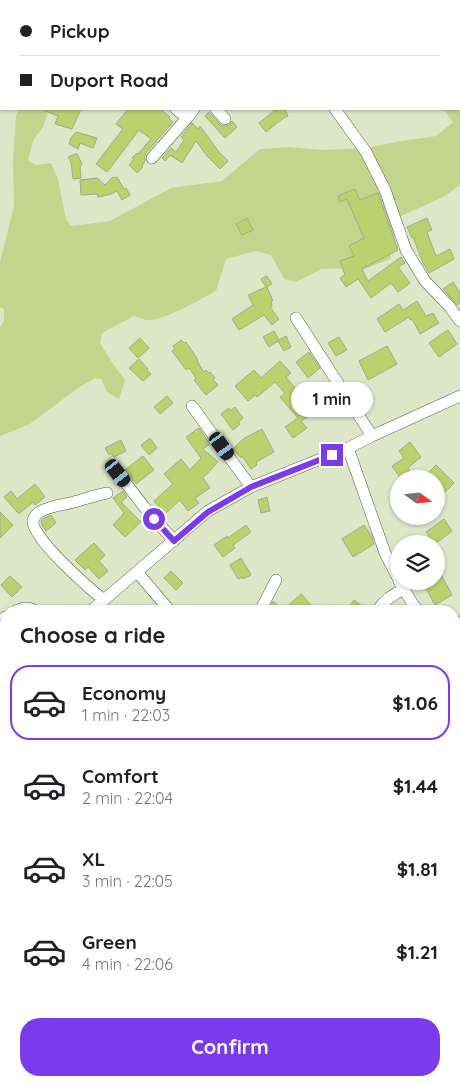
<!DOCTYPE html>
<html lang="en">
<head>
<meta charset="utf-8">
<style>
  body { margin:0; font-family:Quicksand,sans-serif; background:#f6f6f6; color:#202124; height:100vh; display:flex; flex-direction:column; font-size:19px; white-space:nowrap }
  * { box-sizing:border-box; margin:0 }
  p { font-size:16px; color:#757577 }
  .icon { flex:none; width:28px; height:28px; fill:none; stroke:currentColor; stroke-width:2; stroke-linecap:round; stroke-linejoin:round }
  .map { position:relative; flex:1; overflow:hidden }
  .side { position:absolute; left:0px; top:605px; width:460px; height:481px; display:flex; flex-direction:column; background:#fff; border-radius:20px 20px 0 0; box-shadow:0 1px 4px #0004 }
  .side>* { flex:none }
  .top-card { position:absolute; left:0px; top:0px; width:460px; height:110px; box-shadow:0 1px 4px #0004; display:grid; align-content:center; height:110px; padding:0 20px; background:#fff }
  .needle { width:32px; rotate:105deg }
  .controls { position:absolute; left:390px; top:470px; display:grid; gap:10px }
  .controls a { display:grid; place-items:center; width:55px; height:55px; border-radius:50%; background:#fff; box-shadow:0 1px 4px #0004; font-size:25px }
  .end { position:absolute; width:22px; height:22px; margin:-11px; border:6px solid #7c3aed; background:#fff; box-shadow:0 0 0 2px #fff }
  .from { border-radius:50% }
  .bubble { position:absolute; height:35px; border-radius:18px; background:#fff; box-shadow:0 1px 4px #0004; font-size:16px; font-weight:700; line-height:35px; text-align:center }
  .car { position:absolute; width:15px; height:30px; margin:-15px -8px; border-radius:6px; box-shadow:0 0 4px 1px #0007; background:linear-gradient(#222 24%,#8ab4d8 0 40%,#222 0 76%,#8ab4d8 0 86%,#222 0) }
  .top-card b { display:flex; align-items:center; gap:18px; height:48px; font-size:19px }
  .top-card b+b { border-top:1px solid #e0e0e0 }
  .top-card i { width:12px; height:12px; background:#202124 }
  ul { padding:0; list-style:none }
  li { display:flex; align-items:center; gap:15px; height:75px; margin:0 10px 8px; padding:0 10px; border:2px solid transparent; border-radius:20px }
  li div { flex:1 }
  li b { display:block; font-size:19px }
  li em { font-style:normal; font-weight:700 }
  li.selected { border-color:#7c3aed }
  li>.icon { width:45px; height:45px; stroke-width:1.5 }
  h2 { padding:0 20px; font-size:22px; line-height:60px }
  .primary-button { display:flex; gap:10px; margin-top:auto; padding:10px 20px }
  .primary-button a { flex:1; height:58px; border-radius:20px; background:#7c3aed; color:#fff; font-size:20px; font-weight:700; line-height:58px; text-align:center }
  .map>svg:first-child { display:block }
  .green { fill:#c3d58d }
  .building { fill:#bad16e; stroke:#a2aa8c }
  .lines { fill:none; stroke-linecap:round; stroke-linejoin:round }
  .minor-casing { stroke:#596145; stroke-width:12 }
  .path { stroke:#838973; stroke-width:1; stroke-dasharray:2.5 4; stroke-linecap:butt }
  .minor { stroke:#fff; stroke-width:11 }
  .route { stroke:#7c3aed; stroke-width:6 }
</style>
</head>
<body>
<div class="map">
<svg width="460" height="1086" viewBox="0 0 460 1086">
  <rect width="100%" height="100%" fill="#dde6c7"/>
  <path class="green" d="M460,37V185L445,196L399,217L394,237L390,259L367,268L321,269L296,282L284,279L271,255L256,251L226,259L216,291C201,299 162,322 146,320C142,319 138,317 134,316L102,333L100,343L113,364L125,380L119,399L107,392L101,379L95,378L78,388L30,424L0,436V327L4,321V309L0,307V262L14,206L13,161L16,115L20,109H48V110L44,125L33,141L28,161L37,165L51,163L58,179L66,219L71,226L110,221L171,188L222,181L260,149L288,147L323,150L364,148L402,141L436,136L453,122L443,109H459V38Z
    M460,1020V1086H188V1080H454V1024Z"/>
  <path class="building" d="M41,109H81L72,129L55,124L58,116Z
    M128,109H160L170,117L169,119L173,122L146,153L145,157V161L142,166L143,167L137,173L129,165L134,159L132,158L137,153L138,154L151,139L139,130L107,172L96,164L123,129L116,124Z
    M279,109H285L288,116L282,119L266,132L259,123L274,111Z
    M209,112L222,126H226L230,125L232,121L237,127L225,138L205,116Z
    M192,123L198,129L200,126L219,152L228,161L220,169L207,156L196,141L182,163L170,155L165,161L162,158L171,148L176,152L184,140L181,137Z
    M76,132L97,138L93,148L80,143L78,149L69,144L71,138Z
    M75,154H77L82,164L80,166L81,178L73,179L71,162L68,157Z
    M113,177L115,178L117,177L124,189L126,188L130,195L122,200L117,191L111,194L98,197L97,194L81,195L80,180L97,178L105,185Z
    M355,189L360,200L378,193L398,250L362,269L368,281L401,257L405,263L398,267L410,283L398,292L391,283L371,298L358,279L346,287L340,278L345,275L340,261L354,256L349,246L364,238L347,199L340,202L338,196Z
    M247,218L253,230L242,235L236,224Z
    M427,218L432,230L427,232L436,256L450,249L454,259L429,273L423,263L413,237L412,238L407,227Z
    M267,276L272,284L267,287L273,301H271L272,306L270,307L279,319L272,325L264,315L239,330L232,319L253,305L248,295L266,287L261,279Z
    M453,282L460,293V303L457,305L443,289Z
    M417,301L426,316L433,313L439,323L420,334L412,319L410,320L409,317L385,332L377,319L399,304L403,310Z
    M448,330L457,344L439,357L429,343Z
    M274,331L279,340L286,336L291,347L284,351L278,341L269,347L263,337Z
    M339,337L347,350L336,356L328,343Z
    M140,338L149,348L138,358L129,348Z
    M181,340L184,343L186,342L198,360L197,361L204,372L206,370L209,373L210,372L215,378L213,380L218,385L206,395L194,380L196,378L189,368L186,370L172,351L175,349L173,346Z
    M387,346L397,364L368,380L359,361Z
    M309,352L320,368L308,378L296,362Z
    M139,359L148,369L147,370L151,374L143,381L129,368Z
    M280,361L291,373L286,377L309,405L312,404L317,412L301,421L307,428L293,438L285,427L298,418L280,397L285,393L275,382L257,397L255,395L248,401L235,386L254,370L261,378Z
    M167,396L173,403L160,414L154,407Z
    M235,407L243,418L238,422L240,424L233,430L221,414L229,408L230,411Z
    M199,428L210,444L203,449L218,462L203,478L210,488L195,498L199,503L188,511L180,500L165,514L154,501L173,484L164,474L181,459L190,470L201,458L186,437Z
    M262,429L274,452L256,462L257,465L251,469L242,456L241,458L233,449L243,439Z
    M150,438L157,448L149,455L141,445Z
    M121,440L126,451L114,457L111,453L109,455L105,448Z
    M410,442L421,457L408,468L415,479H401L392,466L404,458L399,451Z
    M143,456L154,470L136,484L125,470Z
    M436,465L454,483L439,498L436,495V479H422Z
    M35,484L45,497L35,505L33,502L19,514L4,497L11,491L17,499Z
    M123,491L127,497L121,502L141,522L125,537L113,525L124,513L113,498Z
    M267,497L270,511L261,513L258,500Z
    M0,512L13,525L0,538Z
    M51,515L56,523L46,531L42,525L41,521L44,518Z
    M444,519L452,531L435,544L426,532Z
    M246,525L251,532L233,545L235,548L223,557L214,545L227,536L228,538Z
    M364,525L372,537L374,544L353,557L342,539Z
    M94,543L105,555L99,561L108,571L99,579L88,567L85,570L75,560Z
    M241,558L251,575L243,579L242,577L238,579L230,565Z
    M436,565L452,595L435,605L422,581H436Z
    M171,571L183,583L176,590L164,578Z
    M10,576L22,587L12,597L1,585Z
    M301,594L313,607L308,611H268L273,601L283,610Z
    M354,600L369,611H345Z
    M454,772L460,775V814L454,811V803L459,792L454,789Z
    M0,1003L6,1012V1026L0,1030Z"/>
  <g class="lines">
    <defs>
      <path id="minor" d="M362,0V1
        M248,1L249,0
        M303,1L304,0
        M176,109L187,118L194,109
        M216,109L225,119
        M335,109L366,152L385,190L406,250L425,281L449,306L460,321
        M152,158L187,118
        M296,318L372,436
        M192,406L251,487
        M348,448L385,553L399,580
        M118,473L145,508L174,541
        M137,572L170,611
        M399,581L414,606L419,611
        M104,600C90,589 30,537 33,520C33,519 36,515 37,514C44,507 64,505 74,502C85,499 96,495 107,493
        M16,611C23,607 29,607 35,611
        M91,611L208,511L251,487L348,448L372,436L460,396
        M260,611L276,580
        M377,611C384,601 392,594 403,590
        M5,617H6
        M454,620L460,624
        M0,696L6,690
        M0,733L6,740
        M455,852L460,841
        M3,857L6,855
        M0,1069L6,1065
        M295,1080L301,1086"/>
    </defs>
    <use href="#minor" class="minor-casing"/>
    <path class="path" d="M177,0V1
      M109,1L110,0
      M283,1L285,0"/>
    <use href="#minor" class="minor"/>
  </g>
  <g class="lines">
    <path class="route" d="M154,519L174,541L208,512L251,487L332,455"/>
  </g>
</svg>
<div class="controls">
<a><svg class="needle" viewBox="-14 -14 28 28"><path d="M0-13l5 13h-10z" fill="#e53935"/><path d="M0 13l5-13h-10z" fill="#757577"/></svg></a>
<a><svg class="icon" aria-label="layers" viewBox="0 0 24 24"><path d="M12 4l9 5-9 5-9-5zM3 14l9 5 9-5"/></svg></a>
</div>
<i class="end from" style="left:154px;top:519px"></i>
<i class="end" style="left:332px;top:455px"></i>
<div class="bubble" style="left:291px;top:382px;width:82px">1 min</div>
<i class="car" style="left:222px;top:446px;rotate:144deg"></i>
<i class="car" style="left:118px;top:473px;rotate:142deg"></i>
<div class="top-card">
<b><i class="from"></i>Pickup</b>
<b><i></i>Duport Road</b>
</div>
<section class="side">
<h2>Choose a ride</h2>
<ul>
<li class="selected"><svg class="icon" aria-label="car" viewBox="0 0 24 24"><path d="M5 17H2v-5l4-1 3-4h7l3 4 3 1v5h-3M9 17h6M6 11h13"/><circle cx="7" cy="17" r="2"/><circle cx="17" cy="17" r="2"/></svg><div><b>Economy</b><p>1 min · 22:03</p></div><em>$1.06</em></li>
<li><svg class="icon" aria-label="car" viewBox="0 0 24 24"><path d="M5 17H2v-5l4-1 3-4h7l3 4 3 1v5h-3M9 17h6M6 11h13"/><circle cx="7" cy="17" r="2"/><circle cx="17" cy="17" r="2"/></svg><div><b>Comfort</b><p>2 min · 22:04</p></div><em>$1.44</em></li>
<li><svg class="icon" aria-label="car" viewBox="0 0 24 24"><path d="M5 17H2v-5l4-1 3-4h7l3 4 3 1v5h-3M9 17h6M6 11h13"/><circle cx="7" cy="17" r="2"/><circle cx="17" cy="17" r="2"/></svg><div><b>XL</b><p>3 min · 22:05</p></div><em>$1.81</em></li>
<li><svg class="icon" aria-label="car" viewBox="0 0 24 24"><path d="M5 17H2v-5l4-1 3-4h7l3 4 3 1v5h-3M9 17h6M6 11h13"/><circle cx="7" cy="17" r="2"/><circle cx="17" cy="17" r="2"/></svg><div><b>Green</b><p>4 min · 22:06</p></div><em>$1.21</em></li>
</ul>
<div class="primary-button"><a>Confirm</a></div>
</section>
</div>
</body>
</html>
